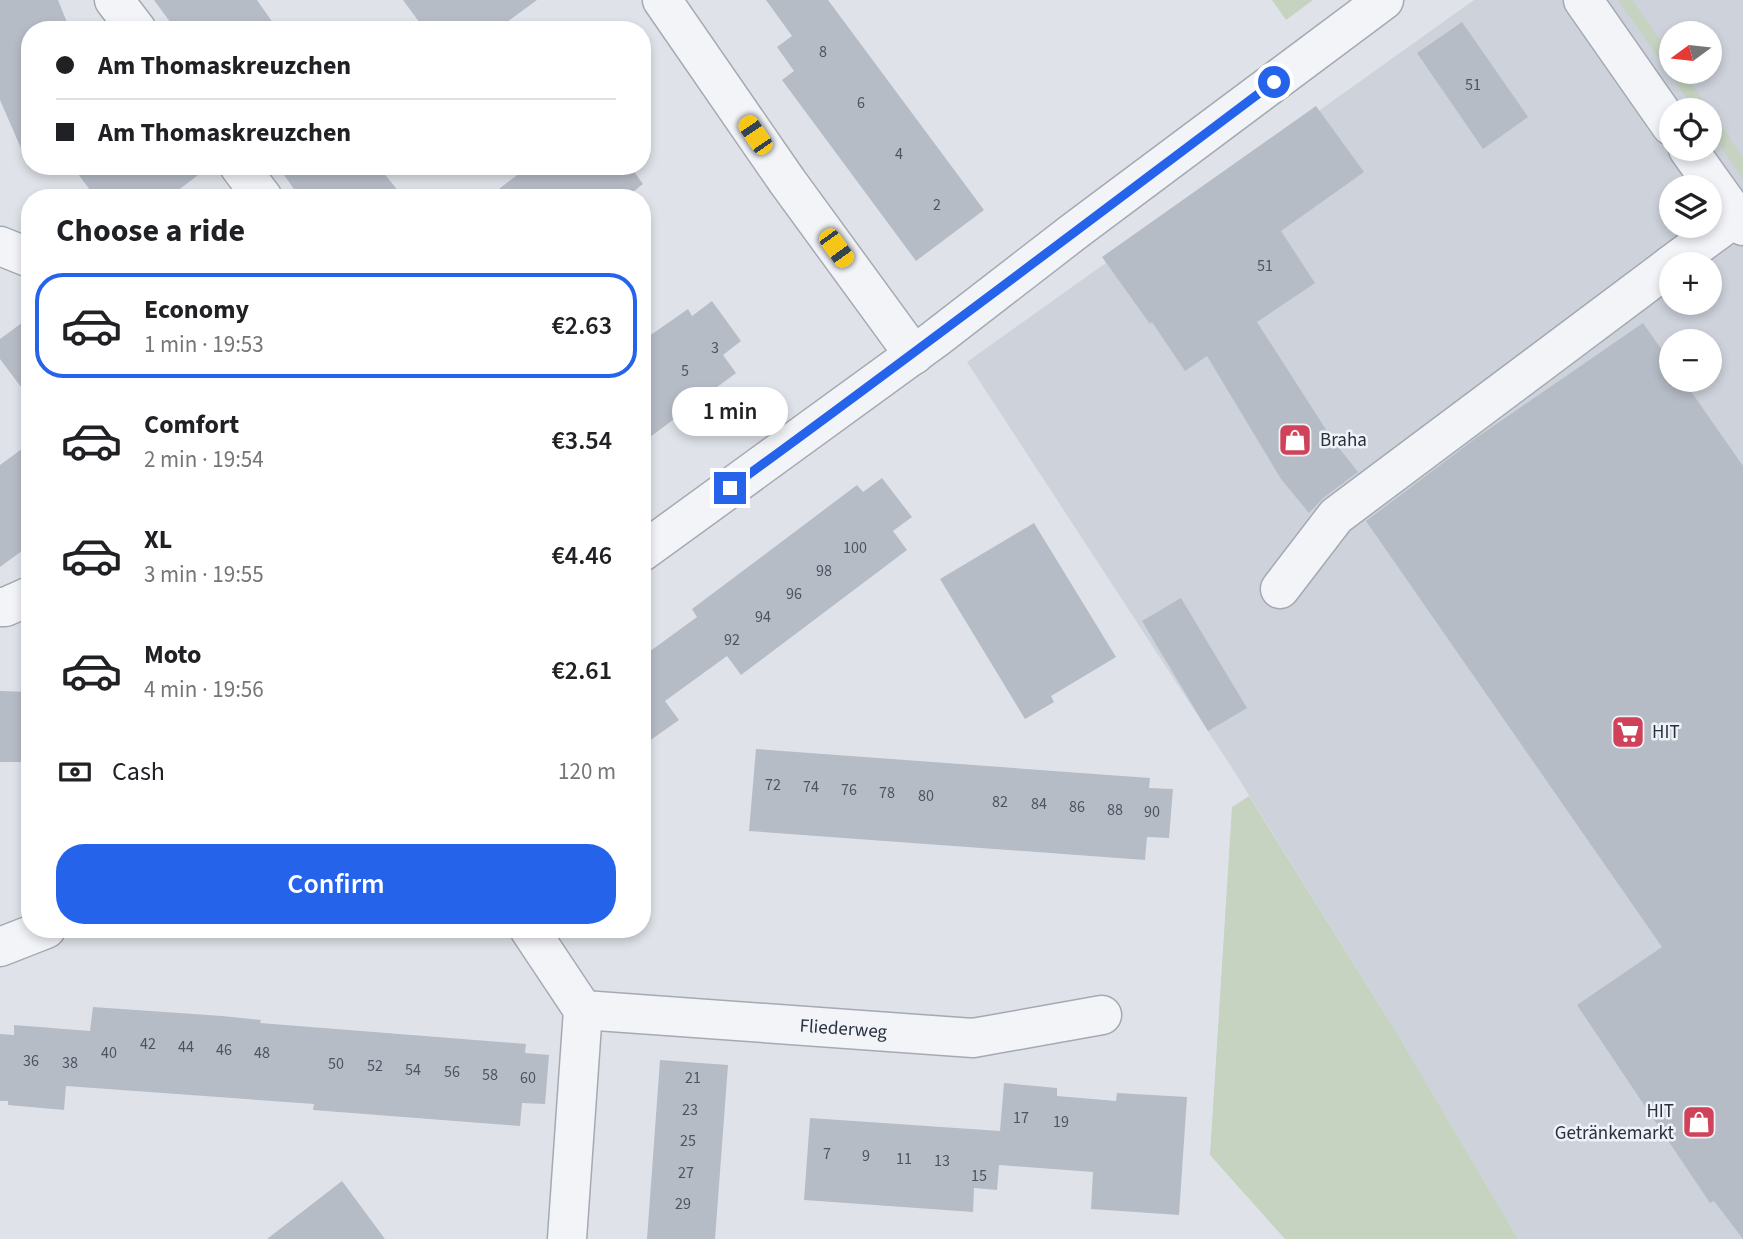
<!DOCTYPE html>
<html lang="en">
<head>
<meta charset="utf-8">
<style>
  body { margin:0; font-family:"Source Sans 3",sans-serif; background:#f6f6f6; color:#202124; height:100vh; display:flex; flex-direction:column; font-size:26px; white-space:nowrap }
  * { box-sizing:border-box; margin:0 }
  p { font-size:23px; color:#757577 }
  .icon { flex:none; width:38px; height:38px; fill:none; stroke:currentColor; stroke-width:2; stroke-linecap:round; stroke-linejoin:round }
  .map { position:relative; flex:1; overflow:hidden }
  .details { position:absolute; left:21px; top:189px; width:630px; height:749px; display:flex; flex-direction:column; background:#fff; border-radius:28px; box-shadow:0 4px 10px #0003 }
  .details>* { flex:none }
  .top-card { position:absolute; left:21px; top:21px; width:630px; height:154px; border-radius:28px; box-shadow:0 4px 10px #0003; display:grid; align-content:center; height:154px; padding:0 35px; background:#fff }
  .needle { width:46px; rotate:255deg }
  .fabs { position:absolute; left:1659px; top:21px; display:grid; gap:14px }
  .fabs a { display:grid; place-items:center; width:63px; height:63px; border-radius:50%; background:#fff; box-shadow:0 4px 10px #0003; font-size:35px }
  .end { position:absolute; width:32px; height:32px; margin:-16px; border:9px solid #2563eb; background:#fff; box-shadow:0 0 0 4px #fff }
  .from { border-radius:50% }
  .bubble { position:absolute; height:49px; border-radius:24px; background:#fff; box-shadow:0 4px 10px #0003; font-size:23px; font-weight:600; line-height:49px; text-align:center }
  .car { position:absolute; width:21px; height:42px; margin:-21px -10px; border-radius:9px; box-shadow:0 0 5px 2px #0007; background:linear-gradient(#f5c518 24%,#345 0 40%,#f5c518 0 76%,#345 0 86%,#f5c518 0) }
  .top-card b { display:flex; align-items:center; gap:24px; height:66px; font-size:26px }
  .top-card b+b { border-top:2px solid #e0e0e0 }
  .top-card i { width:18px; height:18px; background:#202124 }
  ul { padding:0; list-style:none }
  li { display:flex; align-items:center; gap:21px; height:105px; margin:0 14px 10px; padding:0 21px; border:4px solid transparent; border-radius:28px }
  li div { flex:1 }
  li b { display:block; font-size:26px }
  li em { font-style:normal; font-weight:600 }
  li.selected { border-color:#2563eb }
  li>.icon { width:63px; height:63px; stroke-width:1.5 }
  h2 { padding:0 35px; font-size:32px; line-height:84px }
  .pay { display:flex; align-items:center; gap:18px; height:77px; padding:0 35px; font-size:26px }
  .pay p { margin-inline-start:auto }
  .action { display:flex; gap:14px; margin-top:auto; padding:14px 35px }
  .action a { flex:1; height:80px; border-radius:28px; background:#2563eb; color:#fff; font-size:28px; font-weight:600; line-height:80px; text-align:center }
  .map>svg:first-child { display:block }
  .built { fill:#cdd2db; fill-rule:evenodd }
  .green { fill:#c5d3c0 }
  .building { fill:#b6bcc6 }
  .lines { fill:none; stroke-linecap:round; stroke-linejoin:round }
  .minor-casing { stroke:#a4aab3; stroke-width:41 }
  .minor { stroke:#f2f4f7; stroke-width:38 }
  .route { stroke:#2563eb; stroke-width:9 }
  .labels { text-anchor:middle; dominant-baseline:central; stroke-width:5; stroke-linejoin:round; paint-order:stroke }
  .number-label { font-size:16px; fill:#4c5462 }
  .poi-label { font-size:19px; fill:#283140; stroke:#eff2f6; text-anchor:start }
  .street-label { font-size:19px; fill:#283140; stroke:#eff2f6 }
</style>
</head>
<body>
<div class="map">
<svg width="1743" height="1239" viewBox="0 0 1743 1239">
  <rect width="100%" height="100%" fill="#dfe3e9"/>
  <path class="built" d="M1474,0H1743V1239H1518L1398,1035L1234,771L967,362ZM1671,33H1710V72H1671ZM1671,110H1710V149H1671ZM1671,187H1710V226H1671ZM1671,264H1710V303H1671ZM1671,341H1710V380H1671Z"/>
  <path class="green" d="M1272,0H1313L1286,20Z
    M1618,0H1632L1671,55V72H1683L1743,157V179L1710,131V110H1695Z
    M1249,796L1398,1035L1518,1239H1285L1210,1155L1232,807Z"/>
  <path class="building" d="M0,0H58L70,30H30V169L0,100Z
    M154,0H257L278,30H176Z
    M403,0H537L496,30H425Z
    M766,0H828L984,210L916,261L782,80L794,71L777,47L792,36Z
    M1462,22L1528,117L1483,149L1417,53Z
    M1316,106L1364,172L1281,231L1315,283L1257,322L1332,439L1358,472L1323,498L1309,513L1281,479L1207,356L1185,371L1152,322L1150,324L1102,257Z
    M72,166H210L168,198H96Z
    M278,166H378L404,198H300Z
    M529,166H630L643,184L625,198H487Z
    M712,301L741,341L723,355L736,373L642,443V341L688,309L692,316Z
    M30,317V399L0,359V339Z
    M1643,323L1671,363V380H1683L1743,466V1239L1714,1201L1710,1203L1577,1005L1662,947L1366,521L1476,438Z
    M30,443V545L0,567V465Z
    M882,478L912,517L893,531L907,550L741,675L727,656L665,701L679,720L642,746V657L697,617L692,609L857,485L863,492Z
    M1034,523L1116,657L1051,696L1054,702L1025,719L940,579Z
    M1181,598L1247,708L1208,731L1142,621Z
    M0,691L30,692V762H0Z
    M756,749L1150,778L1149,788L1173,789L1169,838L1147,837L1145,860L749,831Z
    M93,1007L222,1016L261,1020L260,1023L526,1044L525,1053L549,1055L545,1104L522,1103L520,1126L313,1110L314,1104L66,1086L64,1110L8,1105V1101H0V1034L14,1035V1025L90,1031Z
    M660,1060L728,1065L715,1239H647Z
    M1004,1083L1057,1088V1096L1116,1101L1117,1093L1187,1097L1179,1215L1091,1209L1093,1172L999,1165L997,1190L974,1188L973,1212L804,1200L810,1118L1000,1131Z
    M342,1181L385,1239H267Z"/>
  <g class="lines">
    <defs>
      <g id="minor">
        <path d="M114,0L137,30"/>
        <path d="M662,0L787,181L914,355"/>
        <path d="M1583,0L1671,126"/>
        <path d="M1688,149L1743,226"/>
        <path d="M239,166L263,198"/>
        <path d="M0,246L30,258"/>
        <path d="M1672,264L1736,217"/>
        <path d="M642,552L935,339L1076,230L1384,0"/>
        <path d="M1280,589L1336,516L1671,265"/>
        <path d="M0,607H5L30,596"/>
        <path d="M529,929L583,1010L567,1239"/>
        <path d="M0,947L46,929"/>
        <path id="s1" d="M583,1010L973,1038L1102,1015"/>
      </g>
    </defs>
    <use href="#minor" class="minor-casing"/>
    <use href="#minor" class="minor"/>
  </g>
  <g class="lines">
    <path class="route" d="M730,488C913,355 1093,218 1274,82"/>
  </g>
  <defs>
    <symbol id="shop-square" viewBox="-11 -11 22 22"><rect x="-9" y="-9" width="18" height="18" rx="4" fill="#d04259" stroke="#eff2f6"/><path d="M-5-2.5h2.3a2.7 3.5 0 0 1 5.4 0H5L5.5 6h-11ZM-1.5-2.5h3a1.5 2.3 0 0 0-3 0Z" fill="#fff"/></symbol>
    <symbol id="supermarket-square" viewBox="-11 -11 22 22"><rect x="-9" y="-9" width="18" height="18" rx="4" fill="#d04259" stroke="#eff2f6"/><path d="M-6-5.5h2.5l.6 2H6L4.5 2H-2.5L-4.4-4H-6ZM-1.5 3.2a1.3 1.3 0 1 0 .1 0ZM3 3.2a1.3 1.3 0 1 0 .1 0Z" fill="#fff"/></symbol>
  </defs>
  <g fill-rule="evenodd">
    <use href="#shop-square" x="1276" y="421" width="38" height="38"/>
    <use href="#supermarket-square" x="1609" y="713" width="38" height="38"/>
    <use href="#shop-square" x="1680" y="1103" width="38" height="38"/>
  </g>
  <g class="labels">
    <g class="number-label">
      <text x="823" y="52">8</text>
      <text x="1473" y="85">51</text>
      <text x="861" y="103">6</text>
      <text x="899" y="154">4</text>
      <text x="937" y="205">2</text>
      <text x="1265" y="266">51</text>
      <text x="715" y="348">3</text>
      <text x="685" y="371">5</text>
      <text x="855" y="548">100</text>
      <text x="824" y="571">98</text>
      <text x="794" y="594">96</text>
      <text x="763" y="617">94</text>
      <text x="732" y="640">92</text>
      <text x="773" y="785">72</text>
      <text x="811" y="787">74</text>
      <text x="849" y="790">76</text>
      <text x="887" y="793">78</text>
      <text x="926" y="796">80</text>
      <text x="1000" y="802">82</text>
      <text x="1039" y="804">84</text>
      <text x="1077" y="807">86</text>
      <text x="1115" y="810">88</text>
      <text x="1152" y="812">90</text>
      <text x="148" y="1044">42</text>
      <text x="186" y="1047">44</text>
      <text x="224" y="1050">46</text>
      <text x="109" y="1053">40</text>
      <text x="262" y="1053">48</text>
      <text x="31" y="1061">36</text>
      <text x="70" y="1063">38</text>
      <text x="336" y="1064">50</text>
      <text x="375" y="1066">52</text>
      <text x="413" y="1070">54</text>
      <text x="452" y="1072">56</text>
      <text x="490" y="1075">58</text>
      <text x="528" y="1078">60</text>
      <text x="693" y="1078">21</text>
      <text x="690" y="1110">23</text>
      <text x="1021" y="1118">17</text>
      <text x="1061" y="1122">19</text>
      <text x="688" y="1141">25</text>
      <text x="827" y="1154">7</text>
      <text x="866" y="1156">9</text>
      <text x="904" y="1159">11</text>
      <text x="942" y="1161">13</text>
      <text x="686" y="1173">27</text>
      <text x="979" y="1176">15</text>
      <text x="683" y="1204">29</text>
    </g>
    <g class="poi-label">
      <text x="1320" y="440">Braha</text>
      <text x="1652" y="732">HIT</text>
      <text x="1674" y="1111" text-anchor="end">HIT<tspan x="1674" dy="22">Getränkemarkt</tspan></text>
    </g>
    <g class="street-label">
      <text stroke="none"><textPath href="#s1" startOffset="261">Fliederweg</textPath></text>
    </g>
  </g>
</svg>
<div class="fabs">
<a><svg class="needle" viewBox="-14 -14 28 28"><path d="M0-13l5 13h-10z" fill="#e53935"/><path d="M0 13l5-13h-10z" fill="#757577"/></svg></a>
<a><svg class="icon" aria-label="locate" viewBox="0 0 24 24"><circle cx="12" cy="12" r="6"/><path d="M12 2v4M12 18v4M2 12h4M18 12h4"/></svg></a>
<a><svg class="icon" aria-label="layers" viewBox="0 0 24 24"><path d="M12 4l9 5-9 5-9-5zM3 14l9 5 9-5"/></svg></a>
<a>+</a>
<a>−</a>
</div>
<i class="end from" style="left:1274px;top:82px"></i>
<i class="end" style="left:730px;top:488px"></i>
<div class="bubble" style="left:672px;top:387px;width:116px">1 min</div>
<i class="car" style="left:755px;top:135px;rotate:326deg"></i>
<i class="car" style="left:836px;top:248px;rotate:144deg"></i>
<div class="top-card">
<b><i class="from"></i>Am Thomaskreuzchen</b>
<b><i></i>Am Thomaskreuzchen</b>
</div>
<section class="details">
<h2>Choose a ride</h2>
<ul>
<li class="selected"><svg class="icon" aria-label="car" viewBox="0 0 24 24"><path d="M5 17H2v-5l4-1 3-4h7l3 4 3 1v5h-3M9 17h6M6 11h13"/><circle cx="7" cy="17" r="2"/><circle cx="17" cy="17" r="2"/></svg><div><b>Economy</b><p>1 min · 19:53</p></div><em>€2.63</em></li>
<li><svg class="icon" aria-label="car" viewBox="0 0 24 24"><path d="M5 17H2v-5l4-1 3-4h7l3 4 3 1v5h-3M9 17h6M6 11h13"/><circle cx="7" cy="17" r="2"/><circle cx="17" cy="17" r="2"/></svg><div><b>Comfort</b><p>2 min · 19:54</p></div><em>€3.54</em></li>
<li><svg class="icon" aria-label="car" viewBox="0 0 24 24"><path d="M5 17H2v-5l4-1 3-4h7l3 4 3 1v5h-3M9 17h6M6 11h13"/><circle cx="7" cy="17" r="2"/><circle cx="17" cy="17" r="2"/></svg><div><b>XL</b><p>3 min · 19:55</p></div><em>€4.46</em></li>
<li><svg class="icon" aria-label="car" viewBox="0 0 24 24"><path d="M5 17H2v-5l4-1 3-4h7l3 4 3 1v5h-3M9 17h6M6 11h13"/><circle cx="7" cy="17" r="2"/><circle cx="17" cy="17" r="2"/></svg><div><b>Moto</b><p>4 min · 19:56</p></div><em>€2.61</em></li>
</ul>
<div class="pay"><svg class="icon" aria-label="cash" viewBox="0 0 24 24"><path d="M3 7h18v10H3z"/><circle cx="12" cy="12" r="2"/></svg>Cash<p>120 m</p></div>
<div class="action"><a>Confirm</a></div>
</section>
</div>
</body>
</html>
